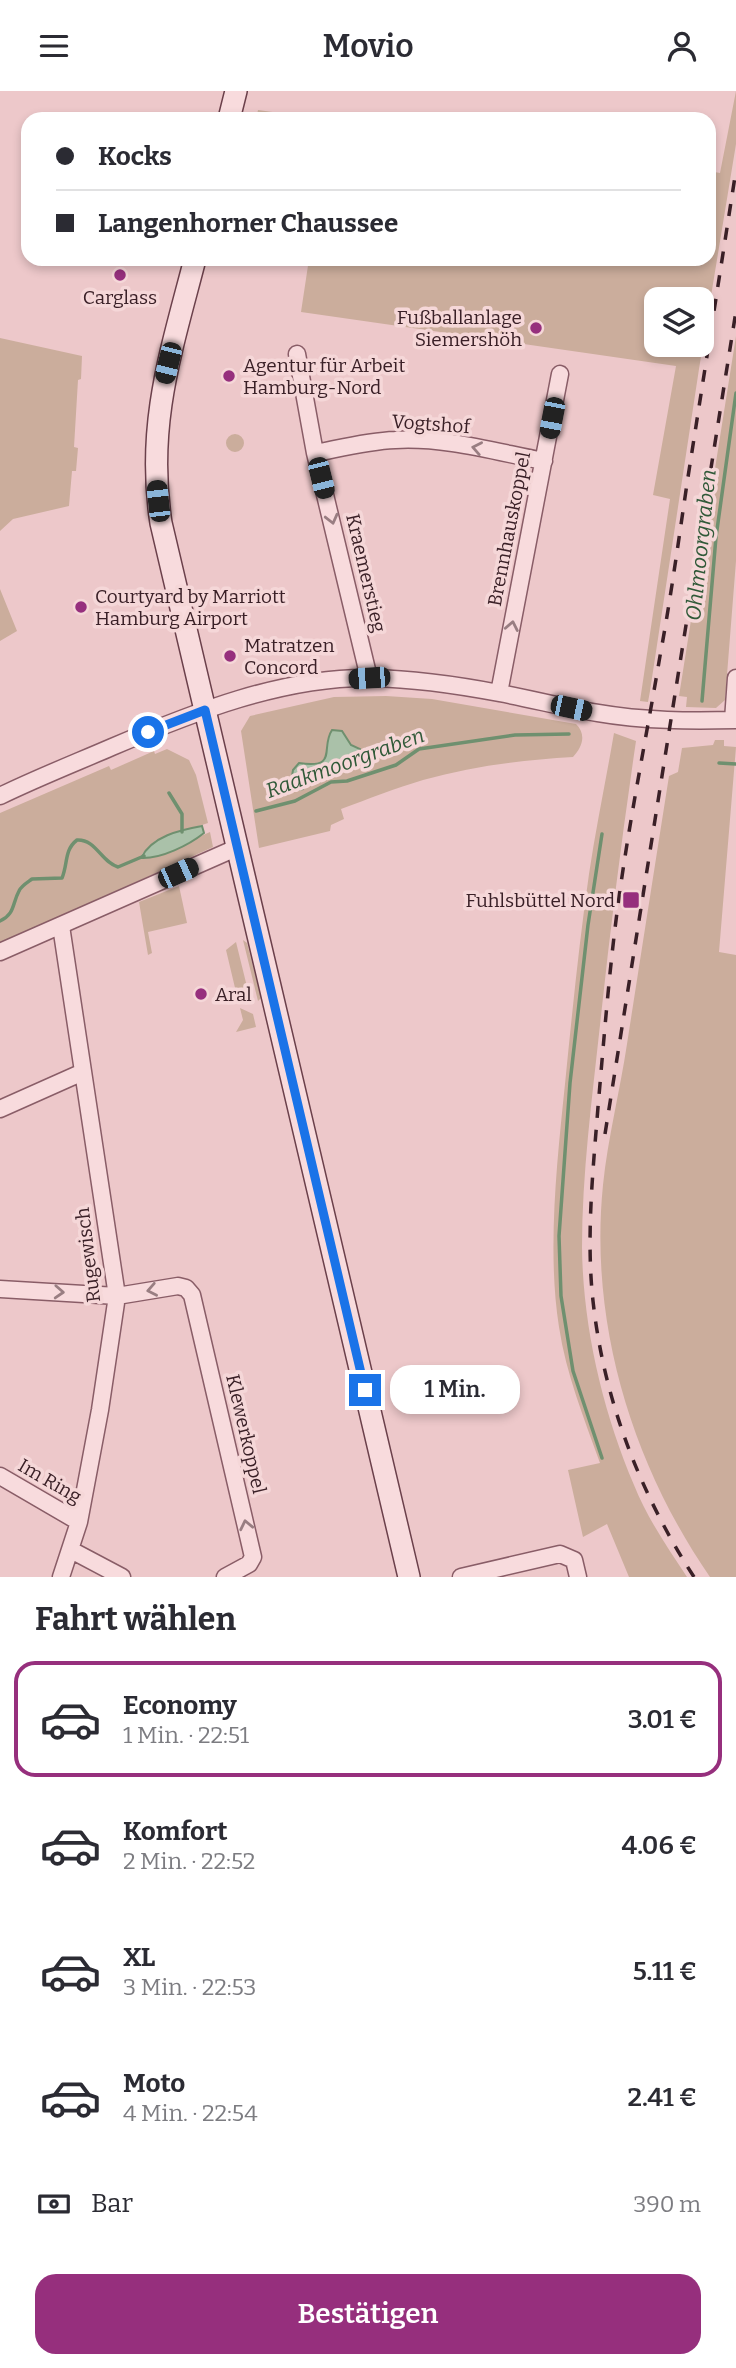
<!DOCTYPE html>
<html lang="de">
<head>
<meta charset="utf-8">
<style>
  body { margin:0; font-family:Bitter,serif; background:#f7f7f7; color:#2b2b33; height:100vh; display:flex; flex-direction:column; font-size:26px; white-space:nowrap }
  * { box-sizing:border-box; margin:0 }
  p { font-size:23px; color:#7c7c81 }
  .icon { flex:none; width:38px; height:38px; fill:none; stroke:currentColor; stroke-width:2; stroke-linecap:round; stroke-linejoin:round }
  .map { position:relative; height:1486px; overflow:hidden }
  .side { display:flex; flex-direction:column; background:#fff; flex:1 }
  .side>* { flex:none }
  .hud { position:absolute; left:21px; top:21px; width:695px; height:154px; border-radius:21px; box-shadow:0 4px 10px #0003; display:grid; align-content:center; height:154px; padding:0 35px; background:#fff }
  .fabs { position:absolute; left:644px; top:196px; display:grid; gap:14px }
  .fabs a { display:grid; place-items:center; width:70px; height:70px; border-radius:14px; background:#fff; box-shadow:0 4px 10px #0003; font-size:35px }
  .end { position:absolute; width:32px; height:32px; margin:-16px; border:9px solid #1a73e8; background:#fff; box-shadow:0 0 0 4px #fff }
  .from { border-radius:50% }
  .bubble { position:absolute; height:49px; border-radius:21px; background:#fff; box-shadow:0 4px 10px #0003; font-size:23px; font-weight:600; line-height:49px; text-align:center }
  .car { position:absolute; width:21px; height:42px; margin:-21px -10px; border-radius:9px; box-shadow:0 0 5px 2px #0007; background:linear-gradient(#222 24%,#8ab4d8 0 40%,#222 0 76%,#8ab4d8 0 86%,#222 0) }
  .hud b { display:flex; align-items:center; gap:24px; height:66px; font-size:26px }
  .hud b+b { border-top:2px solid #e1e1e2 }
  .hud i { width:18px; height:18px; background:#2b2b33 }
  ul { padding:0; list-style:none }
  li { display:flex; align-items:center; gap:21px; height:116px; margin:0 14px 10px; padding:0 21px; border:4px solid transparent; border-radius:21px }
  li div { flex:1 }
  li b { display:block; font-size:26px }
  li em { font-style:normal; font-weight:600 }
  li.active { border-color:#962f7d }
  li>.icon { width:63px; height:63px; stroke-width:1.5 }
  h2 { padding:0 35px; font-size:32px; line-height:84px }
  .pay { display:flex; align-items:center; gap:18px; height:77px; padding:0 35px; font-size:26px }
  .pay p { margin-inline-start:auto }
  .button { display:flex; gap:14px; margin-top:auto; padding:14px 35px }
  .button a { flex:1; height:80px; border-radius:21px; background:#962f7d; color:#fff; font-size:28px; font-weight:600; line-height:80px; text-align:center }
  header { display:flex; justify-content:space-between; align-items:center; height:91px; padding:0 35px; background:#fff; font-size:32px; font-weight:600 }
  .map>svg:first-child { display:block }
  .green { fill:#cbad9c; fill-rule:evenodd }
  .water { fill:#aac1a9; stroke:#6f906f; stroke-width:2 }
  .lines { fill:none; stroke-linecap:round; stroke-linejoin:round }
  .stream { stroke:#6f906f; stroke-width:3.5 }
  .minor-casing { stroke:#895d67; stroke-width:19 }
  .secondary-casing { stroke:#6b404b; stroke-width:24 }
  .minor { stroke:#f8dbdd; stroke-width:16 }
  .secondary { stroke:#f8dbdd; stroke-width:21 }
  .rail { stroke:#3a2027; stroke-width:3.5; stroke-dasharray:12 12; stroke-linecap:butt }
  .oneway { stroke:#997e82 }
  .route { stroke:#1a73e8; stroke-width:9 }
  .poi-dot { fill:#962f7d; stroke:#f5d7d8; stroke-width:2.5 }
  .labels { text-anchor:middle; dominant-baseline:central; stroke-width:7; stroke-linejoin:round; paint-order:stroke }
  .poi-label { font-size:19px; fill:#3a2027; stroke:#f5d7d8; text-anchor:start }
  .street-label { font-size:19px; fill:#3a2027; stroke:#f5d7d8 }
  .water-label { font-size:21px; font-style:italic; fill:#305938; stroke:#f5d7d8 }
</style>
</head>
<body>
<header><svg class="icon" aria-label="menu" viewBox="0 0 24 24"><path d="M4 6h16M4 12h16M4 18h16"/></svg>Movio<svg class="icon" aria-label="person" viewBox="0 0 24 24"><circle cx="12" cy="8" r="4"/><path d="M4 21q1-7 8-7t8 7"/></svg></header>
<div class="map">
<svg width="736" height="1486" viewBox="0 0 736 1486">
  <rect width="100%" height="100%" fill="#edc8ca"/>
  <path class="green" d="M736,0V53L699,278L650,600L648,611L640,610L670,408L653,404L676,275L301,221L309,168H709V80L720,82ZM702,208V254H656V208Z
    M258,19L323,28H256Z
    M736,245V470L725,609L716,617L686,616L687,606L679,605Z
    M0,247L82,265L81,288L78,289L74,356L78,357L76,380H72L69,415L13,428L0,440Z
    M226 352a9 9 0 1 1 18 0a9 9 0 1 1-18 0Z
    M0,498L17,540L0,550Z
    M386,605L432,608L576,633C587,644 582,656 573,666C522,669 473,675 423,689C396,697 368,708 341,718L344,728L331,734L330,740L259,757L241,640L250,625L334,606ZM342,640L351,655L348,671C332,676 322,685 305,690L303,693L308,673L322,671L328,659L330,650Z
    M614,642L636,650C622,745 610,839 600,934C592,1008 582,1083 582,1157C583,1237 603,1321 634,1394C647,1427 668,1457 687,1486H629L607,1433L583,1446L568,1379L600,1372C584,1327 566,1283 559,1236C547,1160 557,1070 565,993C572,923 579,853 589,783C596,736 606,689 614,642Z
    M715,649H724V655L736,656L719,861L736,864V1486H710C632,1373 589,1232 603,1094C608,1046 620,1000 627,953C641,863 655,774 669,685L678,681L682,657L713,654Z
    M167,658L189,669L196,684L208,732L156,749L142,763L146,767L153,766L210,741L213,756L0,853V722L109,675L111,679L154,660L155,663Z
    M179,795L187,832L148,841L152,862L148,864L139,811Z
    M243,849L247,852L261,907L258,910Z
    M236,851L250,908L236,901L226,859Z
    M240,917L253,923L256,936L236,941L243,929Z"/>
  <path class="water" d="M332,639L342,640L351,654L360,658L359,665L318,687L305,690L303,698L297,699L291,691L293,679L299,672C339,678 320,657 332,639Z
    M202,735L204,742C189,754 161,768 141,767C152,745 180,739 202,735Z"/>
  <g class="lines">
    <path class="stream" d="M702,610L716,446L736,302
      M719,672L736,673
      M169,702L182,723V741
      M256,720L295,710L331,691L347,690L396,674L419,658L515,644L569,643
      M0,830C15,823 12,813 19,800C21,795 28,791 32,788L62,787C68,773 64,759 77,749C96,748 101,771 118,776L144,765
      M602,1367L573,1280L561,1205L559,1145L570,992L588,834L602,743"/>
    <defs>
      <path id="minor" d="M297,263L315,362L369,587
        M315,362C341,357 368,350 395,349C445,346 496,361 544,370
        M499,602L560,283
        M733,629L736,587
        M0,705C37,687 75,672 112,656C192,622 284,585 372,587C415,588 457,594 499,602C532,608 565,617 598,622C644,630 690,630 736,629
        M61,835L117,1205L100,1319L79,1431L61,1486
        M0,861L236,757
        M0,1018L83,981
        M0,1198L117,1205L178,1195L186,1197L192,1204L253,1466L249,1473L225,1486
        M0,1385L79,1431
        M71,1459L122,1486
        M461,1486L560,1463L574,1469L578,1486"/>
      <path id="secondary" d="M229,28L236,0
        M195,168C171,261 146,334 161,432L409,1486"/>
    </defs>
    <use href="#minor" class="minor-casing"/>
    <use href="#secondary" class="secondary-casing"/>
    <use href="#minor" class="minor"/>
    <use href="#secondary" class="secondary"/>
    <path class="rail" d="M605,1043L736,220
      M694,1486C640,1402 604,1310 593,1210C586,1146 593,1080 598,1016C604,948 609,881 618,814C629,731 646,648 660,565C671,506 679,446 688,386C704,284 720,182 736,79"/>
  </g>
  <defs><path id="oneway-chevron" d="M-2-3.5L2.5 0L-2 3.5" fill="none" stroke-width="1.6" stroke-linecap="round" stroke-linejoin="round" transform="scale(1.75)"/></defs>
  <g class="oneway">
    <use href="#oneway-chevron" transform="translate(477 357) rotate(-169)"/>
    <use href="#oneway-chevron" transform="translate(332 428) rotate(76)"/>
    <use href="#oneway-chevron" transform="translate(512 535) rotate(-79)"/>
    <use href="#oneway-chevron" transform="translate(152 1199) rotate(169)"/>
    <use href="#oneway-chevron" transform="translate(59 1201) rotate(3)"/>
    <use href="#oneway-chevron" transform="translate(246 1434) rotate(-102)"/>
  </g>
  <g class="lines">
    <path class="route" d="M148,641L205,619L365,1299"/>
  </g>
  <g class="poi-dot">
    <circle cx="120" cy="184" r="7"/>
    <circle cx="536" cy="237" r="7"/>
    <circle cx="229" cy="285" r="7"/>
    <circle cx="81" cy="516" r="7"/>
    <circle cx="230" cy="565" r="7"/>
    <rect x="622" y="800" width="18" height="18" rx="3.5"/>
    <circle cx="201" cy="903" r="7"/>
  </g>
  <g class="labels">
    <g class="poi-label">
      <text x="120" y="206" text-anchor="middle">Carglass</text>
      <text x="522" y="226" text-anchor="end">Fußballanlage<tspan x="522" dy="22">Siemershöh</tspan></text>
      <text x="243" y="274">Agentur für Arbeit<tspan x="243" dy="22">Hamburg-Nord</tspan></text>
      <text x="95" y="505">Courtyard by Marriott<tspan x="95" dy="22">Hamburg Airport</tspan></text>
      <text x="244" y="554">Matratzen<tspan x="244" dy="22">Concord</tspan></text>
      <text x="615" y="809" text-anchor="end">Fuhlsbüttel Nord</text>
      <text x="215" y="903">Aral</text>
    </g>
    <g class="street-label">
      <text transform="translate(431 333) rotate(4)">Vogtshof</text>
      <text transform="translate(509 438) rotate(-79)">Brennhauskoppel</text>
      <text transform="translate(366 482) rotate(77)">Kraemerstieg</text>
      <text transform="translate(88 1164) rotate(-97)">Rugewisch</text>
      <text transform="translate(246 1343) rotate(77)">Klewerkoppel</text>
      <text transform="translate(50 1390) rotate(30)">Im Ring</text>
    </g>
    <g class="water-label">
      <text transform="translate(701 454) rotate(-84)">Ohlmoorgraben</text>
      <text transform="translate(345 672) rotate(-20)">Raakmoorgraben</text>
    </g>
  </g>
</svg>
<div class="fabs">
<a><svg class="icon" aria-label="layers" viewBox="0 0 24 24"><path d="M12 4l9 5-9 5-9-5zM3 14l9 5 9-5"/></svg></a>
</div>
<i class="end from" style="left:148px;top:641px"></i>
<i class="end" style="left:365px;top:1299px"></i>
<div class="bubble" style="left:390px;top:1274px;width:130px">1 Min.</div>
<i class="car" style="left:168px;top:272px;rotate:194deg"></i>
<i class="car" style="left:552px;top:327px;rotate:191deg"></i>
<i class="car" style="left:321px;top:387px;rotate:166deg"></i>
<i class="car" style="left:158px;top:410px;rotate:354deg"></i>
<i class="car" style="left:369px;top:587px;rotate:266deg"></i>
<i class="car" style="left:571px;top:617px;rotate:102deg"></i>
<i class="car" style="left:178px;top:782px;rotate:66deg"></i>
<div class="hud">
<b><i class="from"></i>Kocks</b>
<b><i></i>Langenhorner Chaussee</b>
</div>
</div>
<section class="side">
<h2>Fahrt wählen</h2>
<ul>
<li class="active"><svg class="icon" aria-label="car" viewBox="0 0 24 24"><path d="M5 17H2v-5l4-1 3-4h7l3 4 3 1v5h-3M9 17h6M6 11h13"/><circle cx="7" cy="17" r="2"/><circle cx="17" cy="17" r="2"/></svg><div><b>Economy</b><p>1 Min. · 22:51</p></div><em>3.01 €</em></li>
<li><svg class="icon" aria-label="car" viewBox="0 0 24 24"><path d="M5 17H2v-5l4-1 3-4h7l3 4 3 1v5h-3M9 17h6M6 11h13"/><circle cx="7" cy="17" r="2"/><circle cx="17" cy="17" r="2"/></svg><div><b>Komfort</b><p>2 Min. · 22:52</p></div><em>4.06 €</em></li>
<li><svg class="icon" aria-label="car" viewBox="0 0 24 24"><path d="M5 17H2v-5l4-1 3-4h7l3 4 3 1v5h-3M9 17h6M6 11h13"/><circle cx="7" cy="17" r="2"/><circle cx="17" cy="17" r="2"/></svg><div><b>XL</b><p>3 Min. · 22:53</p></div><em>5.11 €</em></li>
<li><svg class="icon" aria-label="car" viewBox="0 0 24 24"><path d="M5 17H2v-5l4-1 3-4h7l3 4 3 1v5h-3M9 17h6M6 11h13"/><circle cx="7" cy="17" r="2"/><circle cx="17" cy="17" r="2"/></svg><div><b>Moto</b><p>4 Min. · 22:54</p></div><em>2.41 €</em></li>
</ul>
<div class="pay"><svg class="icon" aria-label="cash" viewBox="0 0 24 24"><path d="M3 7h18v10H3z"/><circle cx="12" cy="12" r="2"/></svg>Bar<p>390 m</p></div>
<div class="button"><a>Bestätigen</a></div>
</section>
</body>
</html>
